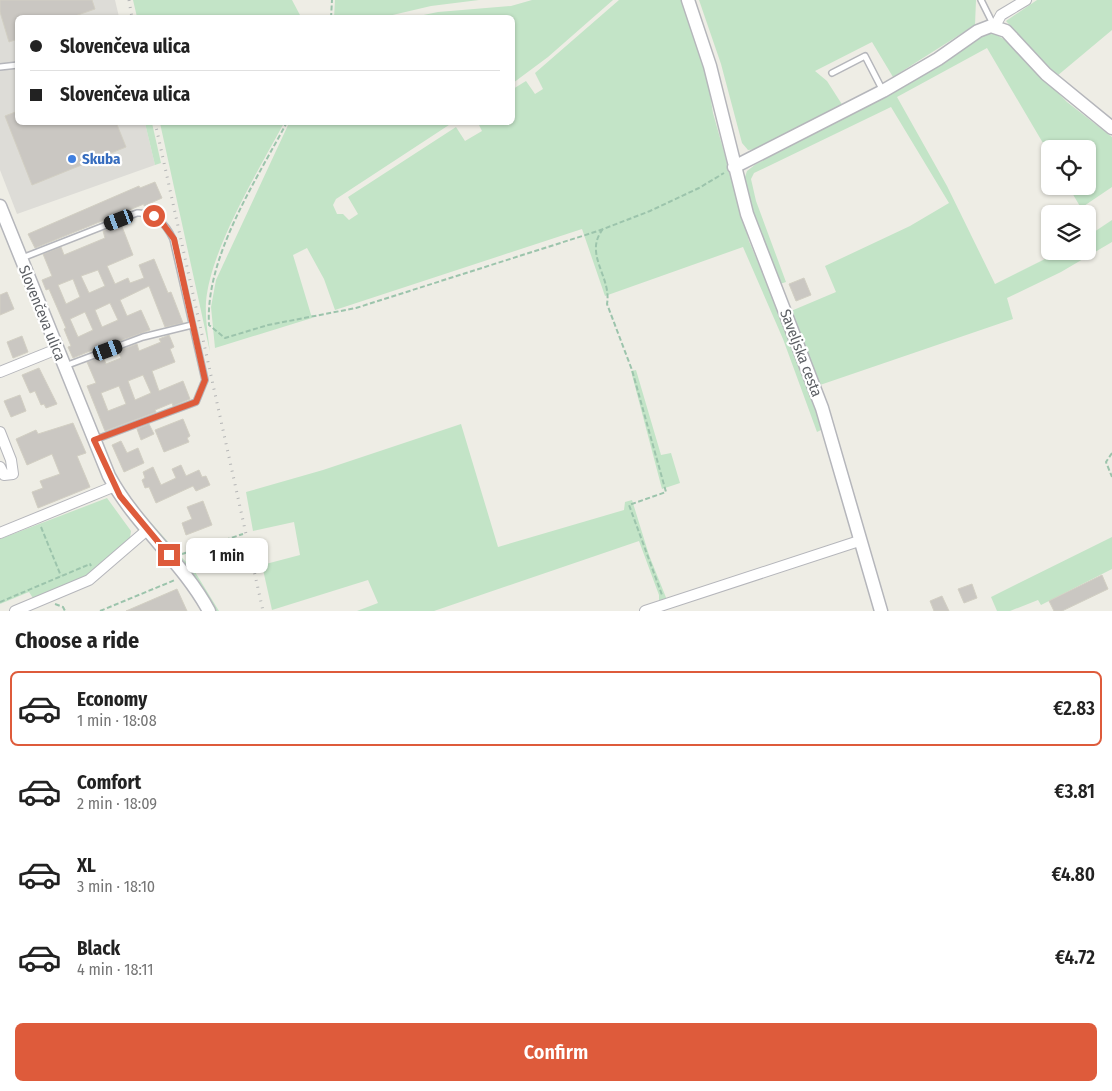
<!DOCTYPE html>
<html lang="en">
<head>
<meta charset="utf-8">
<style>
  body { margin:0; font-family:"Fira Sans Condensed",sans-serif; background:#f2f2f2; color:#222; height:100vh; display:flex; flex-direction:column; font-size:19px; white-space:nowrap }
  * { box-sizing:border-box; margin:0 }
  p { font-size:16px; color:#767676 }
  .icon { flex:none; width:28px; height:28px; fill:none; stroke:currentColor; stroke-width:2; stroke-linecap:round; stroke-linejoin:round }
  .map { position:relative; height:611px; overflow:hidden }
  .side { display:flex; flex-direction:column; background:#fff; flex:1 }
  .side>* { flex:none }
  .guide { position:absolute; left:15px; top:15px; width:500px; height:110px; border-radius:8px; box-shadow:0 1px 4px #0004; display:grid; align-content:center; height:110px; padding:0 15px; background:#fff }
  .fabs { position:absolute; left:1041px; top:140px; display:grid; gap:10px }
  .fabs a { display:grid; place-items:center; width:55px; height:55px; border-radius:8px; background:#fff; box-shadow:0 1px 4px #0004; font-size:25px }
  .end { position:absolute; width:22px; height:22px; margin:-11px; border:6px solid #de5b3b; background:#fff; box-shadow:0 0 0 2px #fff }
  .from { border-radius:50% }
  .bubble { position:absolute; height:35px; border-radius:8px; background:#fff; box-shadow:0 1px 4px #0004; font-size:16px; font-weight:600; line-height:35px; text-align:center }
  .car { position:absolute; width:15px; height:30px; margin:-15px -8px; border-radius:6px; box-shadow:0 0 4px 1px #0007; background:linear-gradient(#222 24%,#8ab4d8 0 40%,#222 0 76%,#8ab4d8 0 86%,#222 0) }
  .guide b { display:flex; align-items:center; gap:18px; height:48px; font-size:19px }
  .guide b+b { border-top:1px solid #e0e0e0 }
  .guide i { width:12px; height:12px; background:#222 }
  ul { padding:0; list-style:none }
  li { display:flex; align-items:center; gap:15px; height:75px; margin:0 10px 8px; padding:0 5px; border:2px solid transparent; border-radius:8px }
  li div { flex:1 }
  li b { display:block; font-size:19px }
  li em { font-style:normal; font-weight:600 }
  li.active { border-color:#de5b3b }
  li>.icon { width:45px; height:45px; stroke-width:1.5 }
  h2 { padding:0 15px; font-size:22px; line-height:60px }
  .cta { display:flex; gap:10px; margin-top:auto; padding:10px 15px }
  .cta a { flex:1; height:58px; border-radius:8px; background:#de5b3b; color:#fff; font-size:20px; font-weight:600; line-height:58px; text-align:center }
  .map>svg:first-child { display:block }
  .industrial { fill:#dddcd7 }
  .green { fill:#c3e4c7 }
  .building { fill:#cac7c2; stroke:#d2cfc3; fill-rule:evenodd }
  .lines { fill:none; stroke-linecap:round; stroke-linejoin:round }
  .service-casing { stroke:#b5b6bb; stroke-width:8 }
  .minor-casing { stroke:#b5b6bb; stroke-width:12 }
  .tertiary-casing { stroke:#b5b6bb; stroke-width:15 }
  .path { stroke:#9cc4ac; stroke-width:2; stroke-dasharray:5 2.5; stroke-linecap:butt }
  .service { stroke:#fff; stroke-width:5 }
  .minor { stroke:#fff; stroke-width:10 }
  .tertiary { stroke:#fff; stroke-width:12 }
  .rail { stroke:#b5b6b6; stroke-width:3; stroke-dasharray:1 6; stroke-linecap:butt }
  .route { stroke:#de5b3b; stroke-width:6 }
  .shop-dot { fill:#3f7fe0; stroke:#fff; stroke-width:2 }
  .labels { text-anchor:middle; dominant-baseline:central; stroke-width:4.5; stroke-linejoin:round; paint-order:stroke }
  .shop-label { font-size:15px; font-weight:bold; fill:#366cbe; stroke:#fff; text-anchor:start }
  .street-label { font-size:15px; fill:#5c5f64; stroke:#fff }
</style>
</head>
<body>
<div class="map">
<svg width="1112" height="611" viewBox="0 0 1112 611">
  <rect width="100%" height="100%" fill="#eeede5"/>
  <path class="industrial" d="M0,0H115L119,17L18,18V122L145,123L155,165L17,214L0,170Z"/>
  <path class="green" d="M133,0H292L301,17H137Z
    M335,0H479L431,6L384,17L334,18Z
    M532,0H613L548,57L513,83L512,18L414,17L438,12L511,6Z
    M619,0H684L705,63L713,113L749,241L788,334L823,429L817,432L783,339L743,247L605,296L582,229L335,310L324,279L307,248L293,255L312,318L215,348L211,307L216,280L289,123H452L336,199L333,205L337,214H343L349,220L358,214L348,197L456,127L465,141L482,131L478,123L512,122L513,89L526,81L535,94L543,89L535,73Z
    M699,0H976L975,25L893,77L872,42L815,71L827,81L843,106L757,149L748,150L742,143L721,64Z
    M1037,0H1112V30L1057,76L1006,21Z
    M986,34H995L1007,41L1067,102L1112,137V187L1081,208L1068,186H1088V149H1050V155L987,48L897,97L947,186L995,284L1061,251H1088V236L1112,220V242L1061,272L1007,298L1013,319L820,385L791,311L836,292L825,266L910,226L949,203L891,107L754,173L751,179L756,201L786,282L780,284L743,183L747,171L756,164L887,95Z
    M145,123H152L161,163L155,165Z
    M160,123H284C259,169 210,250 206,302C205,318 208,336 210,352Z
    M636,370L661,455L671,453L680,483L662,489L631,371Z
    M461,424L498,547L624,510L625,502L632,500L649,555L667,600L659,603V595L639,541L434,611H357L378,603L368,580L272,610L262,565L300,555L294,522L253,531L246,492L323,470Z
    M107,498L131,531L130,538L91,574L33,598L29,592L0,604V539Z
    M142,516H145L195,572L219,611H215L193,574Z
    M1112,537V569L1041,605L1038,600L1010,611H997L991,597Z"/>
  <path class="building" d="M0,0H92L95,9L69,18H18V39L9,42L0,12Z
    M18,111V122H116L126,147L32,185L5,116Z
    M155,182L162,198L144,206V204L35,248L28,234L139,186L140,188Z
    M121,224L133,255L107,266L115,284L128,278L130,283L144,278L139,265L154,259L168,293L171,292L183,323L165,327L149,286L120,300L127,316L141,310L150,330L114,343V341L73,358L68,347L71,346L64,329L66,328L49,289L46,290L42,280L52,276L43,254L61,247L64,255L105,238L103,231ZM98,270L105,286L89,293L81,276ZM73,279L80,297L66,304L58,285ZM110,303L118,320L102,327L95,310ZM85,312L93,330L78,337L70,319Z
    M804,278L811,295L796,301L789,284Z
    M7,292L14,309L0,315V295Z
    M169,335L174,347L170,349L175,362L152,371L159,391L183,381L190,399L173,406L172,403L155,410L156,412L105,431L87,386L96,383L87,362L103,356L106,364L121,358L118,351L137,344L139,351L161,342L159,339ZM143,375L151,393L135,400L128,381ZM119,386L126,404L108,411L101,393Z
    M22,336L28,352L13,358L7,342Z
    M39,368L57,404L46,408L44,404L41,405L35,391L30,393L22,375Z
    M20,395L26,411L11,417L4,401Z
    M183,419L190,436L187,438L189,442L164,452L155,430Z
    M73,423L86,453L77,456L90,487L38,508L32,492L43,488L40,481L60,474L52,454L27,465L16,439L36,430L38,434Z
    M149,424L154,434L141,440L137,429Z
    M121,441L127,453L138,448L144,463L124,472L112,445Z
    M181,465L186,476L199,470L202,477L206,476L210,485L196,491L193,486L156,503L149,487L145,488L142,480L145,478L143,472L153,467L161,485L176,478L172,469Z
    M203,501L212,525L186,535L182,523L192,519L187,507Z
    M1102,575L1108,589L1062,611H1054L1049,601Z
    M972,584L977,598L964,603L958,589Z
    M177,589L187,611H126Z
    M942,596L949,611H934L930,601Z"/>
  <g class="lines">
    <defs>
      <path id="service" d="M981,0L994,26
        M0,67L18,65
        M832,73L865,56L883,91
        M22,258L137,213C154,212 166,224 173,239L205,380L196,402L94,440
        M65,366L143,337L192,325"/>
      <path id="minor" d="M995,26L1001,15L1026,0
        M0,372L57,349
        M0,432L11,460L13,474L4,475L0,467
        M0,533L115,486
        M15,611L89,580L147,530
        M645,611L859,541"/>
      <path id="tertiary" d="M688,0L710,66L747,214L822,408L881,611
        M734,167L883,91L938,59L978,31L991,26L1006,31L1046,74L1112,128
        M0,206L109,476C136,526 182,561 209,611"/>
    </defs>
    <use href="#service" class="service-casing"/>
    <use href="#minor" class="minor-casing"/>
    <use href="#tertiary" class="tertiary-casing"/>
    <path class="path" d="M331,18L332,0
      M287,122C256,181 205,257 209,325L225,338L268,325L356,308L598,231L650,211L699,188L724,173
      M603,229C583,254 612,277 607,304L632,370L666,492L629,505L662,595
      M1112,453L1106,462L1112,477
      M41,527L61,576
      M182,554L243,534
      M0,602L90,564L91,566
      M55,604L63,607L65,611
      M100,611L175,580"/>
    <use href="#service" class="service"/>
    <use href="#minor" class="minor"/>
    <use href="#tertiary" class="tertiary"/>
    <path class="rail" d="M129,0L132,18
      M155,122L263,611"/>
  </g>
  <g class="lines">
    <path class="route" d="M154,216L163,224L174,239L205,380L196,402L94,440L120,496L169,555"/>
  </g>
  <circle class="shop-dot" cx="72" cy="159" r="5"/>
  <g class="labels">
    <g class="shop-label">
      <text x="82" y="159">Skuba</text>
    </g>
    <g class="street-label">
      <text transform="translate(42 313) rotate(68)">Slovenčeva ulica</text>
      <text transform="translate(801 353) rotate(69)">Saveljska cesta</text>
    </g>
  </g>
</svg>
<div class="fabs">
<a><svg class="icon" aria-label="locate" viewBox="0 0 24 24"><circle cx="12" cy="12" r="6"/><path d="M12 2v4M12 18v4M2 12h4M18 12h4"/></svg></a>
<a><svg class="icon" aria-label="layers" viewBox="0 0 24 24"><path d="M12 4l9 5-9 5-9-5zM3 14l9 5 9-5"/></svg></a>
</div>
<i class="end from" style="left:154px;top:216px"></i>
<i class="end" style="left:169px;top:555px"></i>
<div class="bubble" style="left:186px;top:538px;width:82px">1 min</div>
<i class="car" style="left:119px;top:220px;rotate:249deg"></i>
<i class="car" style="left:108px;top:350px;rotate:70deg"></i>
<div class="guide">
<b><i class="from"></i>Slovenčeva ulica</b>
<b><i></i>Slovenčeva ulica</b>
</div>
</div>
<section class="side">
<h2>Choose a ride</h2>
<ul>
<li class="active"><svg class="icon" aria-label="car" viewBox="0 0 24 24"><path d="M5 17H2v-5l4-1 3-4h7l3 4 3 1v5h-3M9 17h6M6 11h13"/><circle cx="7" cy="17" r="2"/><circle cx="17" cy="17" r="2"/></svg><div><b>Economy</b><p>1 min · 18:08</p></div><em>€2.83</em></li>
<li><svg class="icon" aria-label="car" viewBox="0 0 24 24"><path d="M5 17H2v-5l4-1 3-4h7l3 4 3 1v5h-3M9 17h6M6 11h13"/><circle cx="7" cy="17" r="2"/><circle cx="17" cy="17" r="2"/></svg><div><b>Comfort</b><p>2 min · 18:09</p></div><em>€3.81</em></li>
<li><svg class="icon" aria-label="car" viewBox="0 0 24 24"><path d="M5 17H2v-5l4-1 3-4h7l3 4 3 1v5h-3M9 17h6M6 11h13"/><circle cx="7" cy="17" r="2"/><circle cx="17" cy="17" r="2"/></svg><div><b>XL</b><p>3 min · 18:10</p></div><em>€4.80</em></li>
<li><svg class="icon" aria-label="car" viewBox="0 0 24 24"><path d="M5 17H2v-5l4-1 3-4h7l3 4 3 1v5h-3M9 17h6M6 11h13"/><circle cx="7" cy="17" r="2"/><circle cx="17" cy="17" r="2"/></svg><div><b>Black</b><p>4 min · 18:11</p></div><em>€4.72</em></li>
</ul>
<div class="cta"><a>Confirm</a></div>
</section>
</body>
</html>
